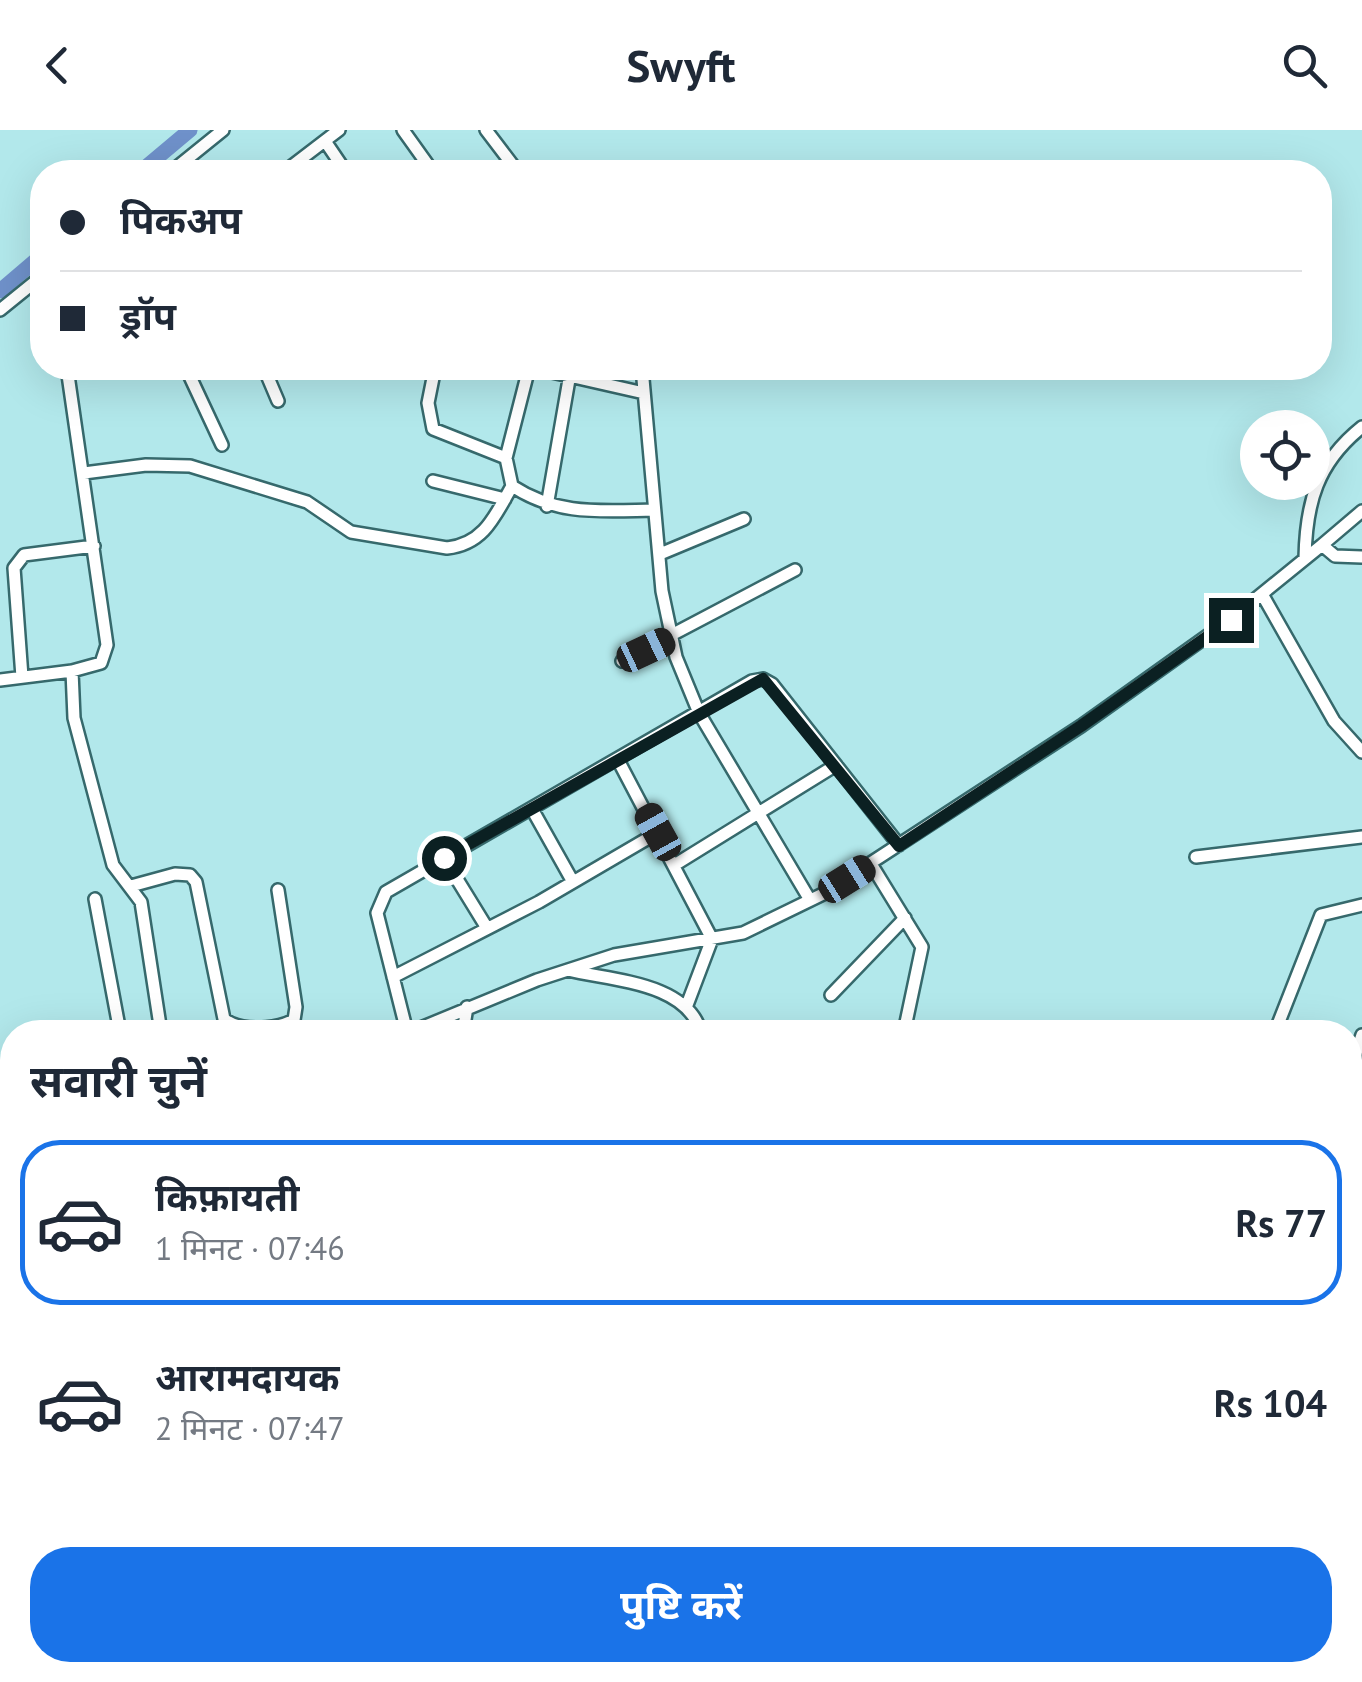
<!DOCTYPE html>
<html lang="hi">
<head>
<meta charset="utf-8">
<style>
  body { margin:0; font-family:"PT Sans","Noto Sans Devanagari",sans-serif; background:#f2f2f3; color:#1f2937; height:100vh; display:flex; flex-direction:column; font-size:38px; white-space:nowrap }
  * { box-sizing:border-box; margin:0 }
  p { font-size:32px; color:#747a83 }
  .icon { flex:none; width:55px; height:55px; fill:none; stroke:currentColor; stroke-width:2; stroke-linecap:round; stroke-linejoin:round }
  .map { position:relative; flex:1; overflow:hidden }
  .details { position:absolute; left:0px; top:890px; width:1362px; height:662px; display:flex; flex-direction:column; background:#fff; border-radius:40px 40px 0 0; box-shadow:0 10px 40px #0002 }
  .details>* { flex:none }
  .top-card { position:absolute; left:30px; top:30px; width:1302px; height:220px; border-radius:40px; box-shadow:0 10px 40px #0002; display:grid; align-content:center; height:220px; padding:0 30px; background:#fff }
  .tools { position:absolute; left:1240px; top:280px; display:grid; gap:20px }
  .tools a { display:grid; place-items:center; width:90px; height:90px; border-radius:50%; background:#fff; box-shadow:0 10px 40px #0002; font-size:50px }
  .end { position:absolute; width:45px; height:45px; margin:-22px; border:12px solid #0b2022; background:#fff; box-shadow:0 0 0 5px #fff }
  .from { border-radius:50% }
  .car { position:absolute; width:30px; height:60px; margin:-30px -15px; border-radius:12px; box-shadow:0 0 8px 2px #0007; background:linear-gradient(#222 24%,#8ab4d8 0 40%,#222 0 76%,#8ab4d8 0 86%,#222 0) }
  .top-card b { display:flex; align-items:center; gap:35px; height:95px; font-size:38px }
  .top-card b+b { border-top:2px solid #e0e1e3 }
  .top-card i { width:25px; height:25px; background:#1f2937 }
  ul { padding:0; list-style:none }
  li { display:flex; align-items:center; gap:30px; height:165px; margin:0 20px 15px; padding:0 10px; border:5px solid transparent; border-radius:40px }
  li div { flex:1 }
  li b { display:block; font-size:38px }
  li em { font-style:normal; font-weight:700 }
  li.active { border-color:#1a73e8 }
  li>.icon { width:90px; height:90px; stroke-width:1.5 }
  h2 { padding:0 30px; font-size:45px; line-height:120px }
  .action { display:flex; gap:20px; margin-top:auto; padding:20px 30px }
  .action a { flex:1; height:115px; border-radius:40px; background:#1a73e8; color:#fff; font-size:40px; font-weight:700; line-height:115px; text-align:center }
  header { display:flex; justify-content:space-between; align-items:center; height:130px; padding:0 30px; background:#fff; font-size:45px; font-weight:700 }
  .map>svg:first-child { display:block }
  .lines { fill:none; stroke-linecap:round; stroke-linejoin:round }
  .stream { stroke:#6f91ca; stroke-width:4 }
  .canal { stroke:#6f91ca; stroke-width:15 }
  .building { fill:#91c4b9 }
  .minor-casing { stroke:#36696c; stroke-width:16 }
  .minor { stroke:#fff; stroke-width:11 }
  .route { stroke:#0b2022; stroke-width:12 }
</style>
</head>
<body>
<header><svg class="icon" aria-label="back" viewBox="0 0 24 24"><path d="M15 5l-7 7 7 7"/></svg>Swyft<svg class="icon" aria-label="search" viewBox="0 0 24 24"><circle cx="10" cy="10" r="6"/><path d="M15 15l6 6"/></svg></header>
<div class="map">
<svg width="1362" height="1552" viewBox="0 0 1362 1552">
  <rect width="100%" height="100%" fill="#b2e8eb"/>
  <g class="lines">
    <path class="stream" d="M1010,1540L1015,1552"/>
    <path class="canal" d="M140,42L190,0
      M0,161L42,125"/>
  </g>
  <path class="building" d="M12,1123V1203L0,1186V1133Z"/>
  <g class="lines">
    <defs>
      <path id="minor" d="M403,0L433,42
        M486,0L518,42
        M325,11L346,42
        M171,42L223,0
        M284,42L339,0
        M0,180L42,146
        M67,238L107,515L101,533L72,541L74,588L113,735L141,772L161,902
        M186,238L222,315
        M264,238L278,271
        M435,238L428,273L433,299L506,328L512,356C558,386 600,381 653,380
        M534,238L644,263
        M642,238L662,461L676,527L699,583L810,770
        M506,328L529,238
        M84,343L146,335L190,336L307,372L351,402L447,418C484,414 495,386 512,356
        M433,351L505,369
        M547,376L571,238
        M1322,415L1362,381
        M660,424L744,389
        M1305,428C1306,373 1317,333 1362,297
        M1262,464L1334,591L1362,622
        M622,531L795,440
        M22,547L14,438L24,425L94,416
        M0,550L72,541
        M618,630L712,809L687,875
        M532,679L573,752
        M1196,727L1362,707
        M444,728L487,798
        M676,734L836,635
        M871,734L922,817L904,902
        M131,756L175,744L190,745L196,752L224,889C241,902 275,900 294,890L296,877L278,760
        M95,769L120,902
        M568,840C613,851 686,852 701,902
        M393,847L539,772L657,703
        M831,865L905,788
        M407,902L377,783L386,762L752,551L763,549L772,554L899,715
        M411,902L537,850L614,825L743,803L823,764L1081,596L1231,489L1322,415L1335,426L1362,427
        M463,902L467,877
        M1275,902L1321,785L1362,775
        M1350,941L1362,905
        M0,963L12,960
        M0,1405L12,1397
        M0,1420L12,1444
        M379,1540L381,1541
        M549,1540L552,1552
        M670,1540L711,1552
        M31,1552L62,1548
        M132,1552L136,1540
        M202,1552L208,1540
        M779,1552L784,1540
        M879,1552L883,1540
        M982,1552L986,1540"/>
    </defs>
    <use href="#minor" class="minor-casing"/>
    <use href="#minor" class="minor"/>
  </g>
  <g class="lines">
    <path class="route" d="M444,728L763,549L899,716L1081,596L1231,490"/>
  </g>
</svg>
<div class="tools">
<a><svg class="icon" aria-label="locate" viewBox="0 0 24 24"><circle cx="12" cy="12" r="6"/><path d="M12 2v4M12 18v4M2 12h4M18 12h4"/></svg></a>
</div>
<i class="end from" style="left:444px;top:728px"></i>
<i class="end" style="left:1231px;top:490px"></i>
<i class="car" style="left:646px;top:520px;rotate:65deg"></i>
<i class="car" style="left:658px;top:702px;rotate:331deg"></i>
<i class="car" style="left:847px;top:749px;rotate:58deg"></i>
<div class="top-card">
<b><i class="from"></i>पिकअप</b>
<b><i></i>ड्रॉप</b>
</div>
<section class="details">
<h2>सवारी चुनें</h2>
<ul>
<li class="active"><svg class="icon" aria-label="car" viewBox="0 0 24 24"><path d="M5 17H2v-5l4-1 3-4h7l3 4 3 1v5h-3M9 17h6M6 11h13"/><circle cx="7" cy="17" r="2"/><circle cx="17" cy="17" r="2"/></svg><div><b>किफ़ायती</b><p>1 मिनट · 07:46</p></div><em>Rs 77</em></li>
<li><svg class="icon" aria-label="car" viewBox="0 0 24 24"><path d="M5 17H2v-5l4-1 3-4h7l3 4 3 1v5h-3M9 17h6M6 11h13"/><circle cx="7" cy="17" r="2"/><circle cx="17" cy="17" r="2"/></svg><div><b>आरामदायक</b><p>2 मिनट · 07:47</p></div><em>Rs 104</em></li>
</ul>
<div class="action"><a>पुष्टि करें</a></div>
</section>
</div>
</body>
</html>
